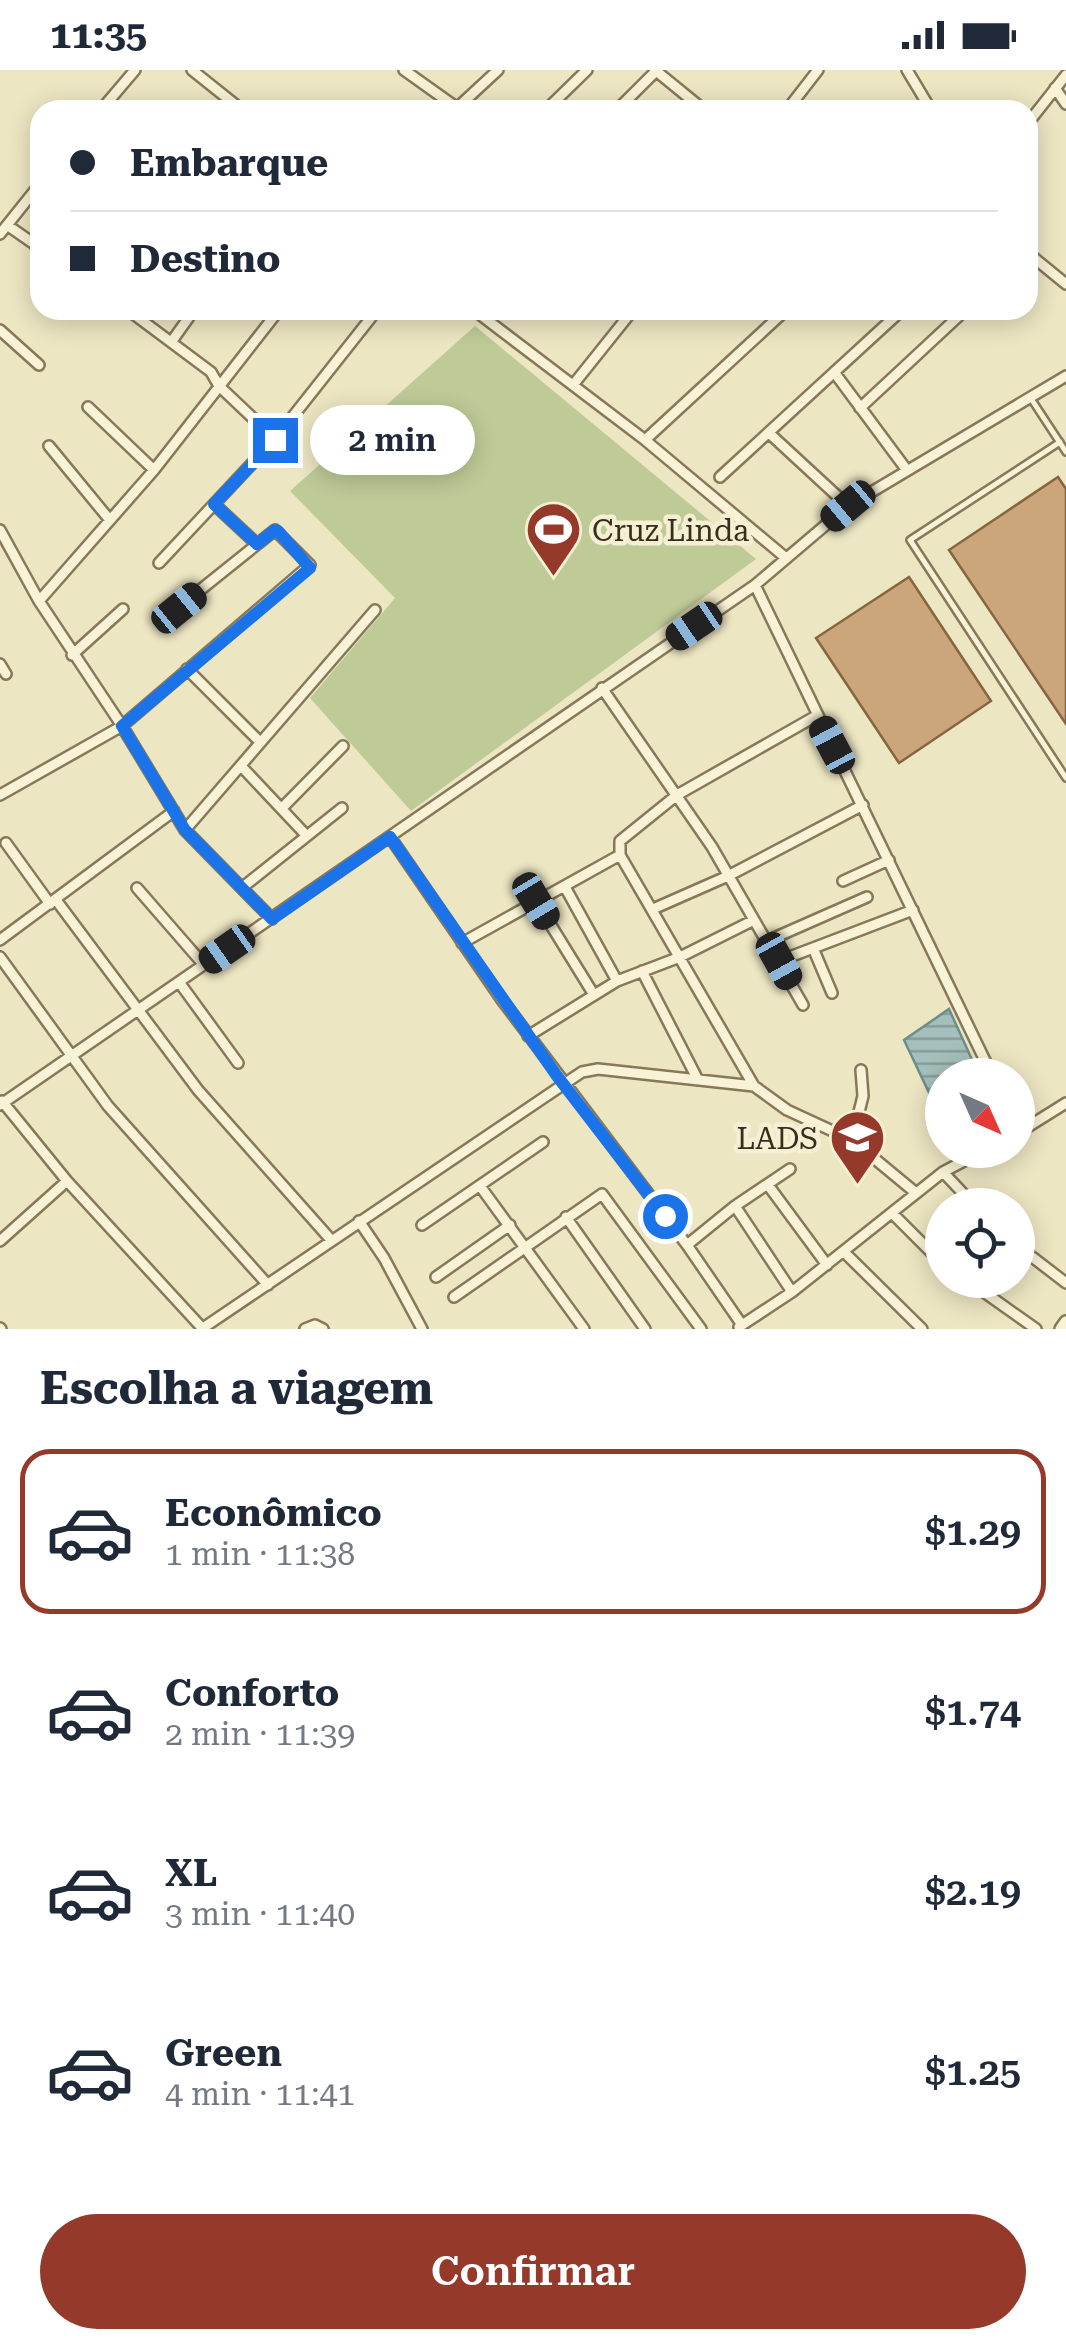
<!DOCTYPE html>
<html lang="pt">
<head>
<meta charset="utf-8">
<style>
  body { margin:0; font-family:"Roboto Serif",serif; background:#f6f6f7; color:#1f2937; height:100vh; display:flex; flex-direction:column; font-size:38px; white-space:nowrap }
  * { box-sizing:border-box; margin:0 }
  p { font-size:32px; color:#747a83 }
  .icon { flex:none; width:55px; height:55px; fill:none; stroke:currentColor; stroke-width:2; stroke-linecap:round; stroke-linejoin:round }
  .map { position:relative; height:1259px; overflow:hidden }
  .side { display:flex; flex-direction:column; background:#fff; flex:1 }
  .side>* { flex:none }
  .top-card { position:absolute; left:30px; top:30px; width:1008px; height:220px; border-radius:30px; box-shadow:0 5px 25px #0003; display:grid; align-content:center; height:220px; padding:0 40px; background:#fff }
  .needle { width:65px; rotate:135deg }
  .buttons { position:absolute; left:925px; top:988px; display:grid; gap:20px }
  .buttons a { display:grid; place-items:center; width:110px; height:110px; border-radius:50%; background:#fff; box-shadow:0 5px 25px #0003; font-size:50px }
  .end { position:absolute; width:45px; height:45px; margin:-22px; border:12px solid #1a73e8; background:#fff; box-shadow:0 0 0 5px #fff }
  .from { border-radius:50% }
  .bubble { position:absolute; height:70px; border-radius:35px; background:#fff; box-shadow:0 5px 25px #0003; font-size:32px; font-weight:600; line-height:70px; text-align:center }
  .car { position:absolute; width:30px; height:60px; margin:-30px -15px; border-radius:12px; box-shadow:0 0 8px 2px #0007; background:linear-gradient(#222 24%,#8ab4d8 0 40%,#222 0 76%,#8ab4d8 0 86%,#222 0) }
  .top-card b { display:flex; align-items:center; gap:35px; height:95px; font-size:38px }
  .top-card b+b { border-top:2px solid #e0e1e3 }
  .top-card i { width:25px; height:25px; background:#1f2937 }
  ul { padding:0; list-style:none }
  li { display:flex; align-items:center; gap:30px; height:165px; margin:0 20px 15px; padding:0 20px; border:5px solid transparent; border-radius:30px }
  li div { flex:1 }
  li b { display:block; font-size:38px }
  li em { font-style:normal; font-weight:600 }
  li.on { border-color:#95392b }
  li>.icon { width:90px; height:90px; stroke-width:1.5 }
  h2 { padding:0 40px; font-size:45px; line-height:120px }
  .action { display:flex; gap:20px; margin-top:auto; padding:20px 40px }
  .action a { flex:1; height:115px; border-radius:60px; background:#95392b; color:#fff; font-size:40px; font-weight:600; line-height:115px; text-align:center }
  .status { display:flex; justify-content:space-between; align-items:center; height:70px; padding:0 50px; background:#fff; direction:ltr }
  .status svg { height:28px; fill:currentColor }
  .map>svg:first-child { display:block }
  .garden { fill:#becb97 }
  .water { fill:url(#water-rules); stroke:#6c8e8a; stroke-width:2.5 }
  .building { fill:#cba67a; stroke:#866540; stroke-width:2.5 }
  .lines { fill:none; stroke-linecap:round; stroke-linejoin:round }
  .service-casing { stroke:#87785a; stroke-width:10 }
  .minor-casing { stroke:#87785a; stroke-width:14 }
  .tertiary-casing { stroke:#87785a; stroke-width:16 }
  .service { stroke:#f8f3d6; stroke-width:5 }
  .minor { stroke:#f8f3d6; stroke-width:9 }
  .tertiary { stroke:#f8f3d6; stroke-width:11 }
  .route { stroke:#1a73e8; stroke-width:12 }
  .labels { text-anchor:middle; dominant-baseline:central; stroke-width:9; stroke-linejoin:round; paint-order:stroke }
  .poi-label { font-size:30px; fill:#372e1e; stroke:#f5f0d3; text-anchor:start }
</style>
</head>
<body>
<div class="status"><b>11:35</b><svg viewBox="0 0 49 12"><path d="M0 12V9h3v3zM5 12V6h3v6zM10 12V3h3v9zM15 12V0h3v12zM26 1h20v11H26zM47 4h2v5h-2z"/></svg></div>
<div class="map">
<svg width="1066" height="1259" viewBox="0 0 1066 1259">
  <defs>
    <pattern id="water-rules" width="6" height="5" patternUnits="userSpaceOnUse" patternTransform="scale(2.5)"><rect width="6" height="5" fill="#a5c0bc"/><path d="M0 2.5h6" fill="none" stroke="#879c98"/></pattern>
  </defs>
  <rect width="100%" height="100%" fill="#ede6c3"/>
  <path class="garden" d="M475,256L756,489L411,741L310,628L395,528L290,421Z"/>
  <path class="water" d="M949,939L979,1005H942V1026L932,1029L904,970Z"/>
  <path class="building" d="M1058,407L1066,419V654L949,480Z
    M909,507L991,631L899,693L816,568Z"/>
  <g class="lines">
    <defs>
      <path id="service" d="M1030,327L1066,382
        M1060,372L910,470L1066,708"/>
      <path id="minor" d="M192,0L242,40
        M404,0L460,40
        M655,0L704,40
        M907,0L931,40
        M1055,18L1066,34
        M457,38L498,0
        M101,40L135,0
        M546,40L587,0
        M617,40L656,1
        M787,40L818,0
        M1028,53L1066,5
        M7,155L40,178
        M0,164L40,114
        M1028,183L1066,214
        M128,240L211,302L219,316L275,369
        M474,240L645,370L786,488
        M0,260L39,295
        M172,271L194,240
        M834,302L906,399
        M573,315L633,240
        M88,337L154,400
        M860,338L961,244
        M769,363L848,436
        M645,370L786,240
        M49,376L109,449
        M720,407L902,240
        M214,434L257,474
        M0,460L39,531L122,656L185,760L272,849
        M159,493L275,369L377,240
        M755,515L992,1005
        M39,531L154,400L279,240
        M72,585L123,539
        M0,594L6,604
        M187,599L260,672
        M602,618L712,777L803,935
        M242,697L306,765
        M0,725L122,656L310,495L275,460L179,537
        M283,737L343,676
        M185,760L375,540
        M390,767L502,930L687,1175L742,1255
        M6,773L50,834
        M843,811L889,790
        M243,817L342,738
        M565,817L617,911
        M137,818L204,895
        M56,830L198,1020L332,1171
        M536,831L594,925
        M653,839L728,806L863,735
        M0,870L174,741
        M767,871L867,827
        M462,873L620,785
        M813,878L832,923
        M0,887L108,1036L268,1215
        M779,891L913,840
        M642,901L698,1010
        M179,912L238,993
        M528,966L617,911L680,887L754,850
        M754,1016L620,785V771L677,725L816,646
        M2,1031L67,1111L203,1259
        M0,1035L755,515L848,436L1066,306
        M1018,1063L1066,1033
        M852,1070L863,1026L861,1000
        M943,1102L974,1135
        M768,1115L827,1195
        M480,1116L584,1259
        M735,1136L792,1222
        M892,1143L942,1193
        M566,1147L645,1259
        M359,1151L384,1188L422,1259
        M422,1155L543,1072
        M0,1171L67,1111
        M687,1175L735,1136L790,1099
        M1018,1176L1066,1213
        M844,1182L922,1259
        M436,1207L510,1155
        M967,1210L1036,1259
        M454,1227L602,1124L701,1259
        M739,1257L792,1222L943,1102L985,1080
        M0,1258L1,1259
        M203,1258L564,1014L582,1002L598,999L754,1016L787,1040L852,1070L916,1123
        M305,1259L315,1255L323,1259"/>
      <path id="tertiary" d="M1061,1259L1066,1252"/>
    </defs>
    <use href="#service" class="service-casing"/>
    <use href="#minor" class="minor-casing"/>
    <use href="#tertiary" class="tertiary-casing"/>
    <use href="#service" class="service"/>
    <use href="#minor" class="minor"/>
    <use href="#tertiary" class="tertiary"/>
  </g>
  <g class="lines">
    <path class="route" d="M275,370L214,434L257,474L275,460L278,461L310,498L122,656L185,760L272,849L390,767L557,1006L665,1146"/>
  </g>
  <defs>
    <symbol id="stadium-pin" viewBox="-11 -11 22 30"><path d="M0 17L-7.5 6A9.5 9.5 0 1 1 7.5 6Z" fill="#95392b" stroke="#f5f0d3"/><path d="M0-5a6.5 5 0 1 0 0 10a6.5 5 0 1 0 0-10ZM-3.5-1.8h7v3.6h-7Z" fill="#fff"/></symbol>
    <symbol id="university-pin" viewBox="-11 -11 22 30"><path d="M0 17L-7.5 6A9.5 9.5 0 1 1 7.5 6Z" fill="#95392b" stroke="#f5f0d3"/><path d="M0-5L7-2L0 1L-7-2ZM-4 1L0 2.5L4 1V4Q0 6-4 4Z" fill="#fff"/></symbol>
  </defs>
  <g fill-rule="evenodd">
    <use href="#stadium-pin" x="522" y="428" width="63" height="86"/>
    <use href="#university-pin" x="826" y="1036" width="63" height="86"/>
  </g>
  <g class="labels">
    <g class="poi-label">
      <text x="592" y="460">Cruz Linda</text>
      <text x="818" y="1068" text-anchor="end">LADS</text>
    </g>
  </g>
</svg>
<div class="buttons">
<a><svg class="needle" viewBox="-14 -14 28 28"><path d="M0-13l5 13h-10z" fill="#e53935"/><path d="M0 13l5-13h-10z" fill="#747a83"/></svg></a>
<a><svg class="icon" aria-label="locate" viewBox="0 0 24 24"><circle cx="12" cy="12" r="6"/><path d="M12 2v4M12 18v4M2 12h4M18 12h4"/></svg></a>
</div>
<i class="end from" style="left:665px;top:1146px"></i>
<i class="end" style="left:275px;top:370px"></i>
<div class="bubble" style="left:310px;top:335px;width:165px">2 min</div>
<i class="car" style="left:848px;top:436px;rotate:230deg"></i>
<i class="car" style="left:179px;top:538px;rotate:51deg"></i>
<i class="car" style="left:694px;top:556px;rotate:236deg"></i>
<i class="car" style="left:832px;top:675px;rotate:332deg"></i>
<i class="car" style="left:536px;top:831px;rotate:149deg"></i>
<i class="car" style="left:227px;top:879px;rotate:235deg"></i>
<i class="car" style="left:779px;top:891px;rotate:151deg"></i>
<div class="top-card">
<b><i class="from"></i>Embarque</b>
<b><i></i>Destino</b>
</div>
</div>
<section class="side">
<h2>Escolha a viagem</h2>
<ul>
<li class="on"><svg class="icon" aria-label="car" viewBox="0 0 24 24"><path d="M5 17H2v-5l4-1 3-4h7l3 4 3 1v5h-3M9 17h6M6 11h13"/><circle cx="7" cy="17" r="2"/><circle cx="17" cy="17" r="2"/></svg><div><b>Econômico</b><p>1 min · 11:38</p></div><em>$1.29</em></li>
<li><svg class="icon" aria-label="car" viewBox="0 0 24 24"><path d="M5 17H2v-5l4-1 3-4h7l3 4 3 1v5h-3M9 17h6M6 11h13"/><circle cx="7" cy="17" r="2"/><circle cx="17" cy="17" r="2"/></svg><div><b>Conforto</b><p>2 min · 11:39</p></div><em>$1.74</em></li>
<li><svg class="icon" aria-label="car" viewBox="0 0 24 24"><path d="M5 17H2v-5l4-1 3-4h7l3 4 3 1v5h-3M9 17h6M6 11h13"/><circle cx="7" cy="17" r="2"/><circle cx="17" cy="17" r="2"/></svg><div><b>XL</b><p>3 min · 11:40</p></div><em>$2.19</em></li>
<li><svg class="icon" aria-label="car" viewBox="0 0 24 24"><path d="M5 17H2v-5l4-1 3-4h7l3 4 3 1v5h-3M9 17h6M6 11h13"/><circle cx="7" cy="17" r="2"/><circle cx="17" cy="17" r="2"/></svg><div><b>Green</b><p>4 min · 11:41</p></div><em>$1.25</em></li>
</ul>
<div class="action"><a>Confirmar</a></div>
</section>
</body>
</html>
